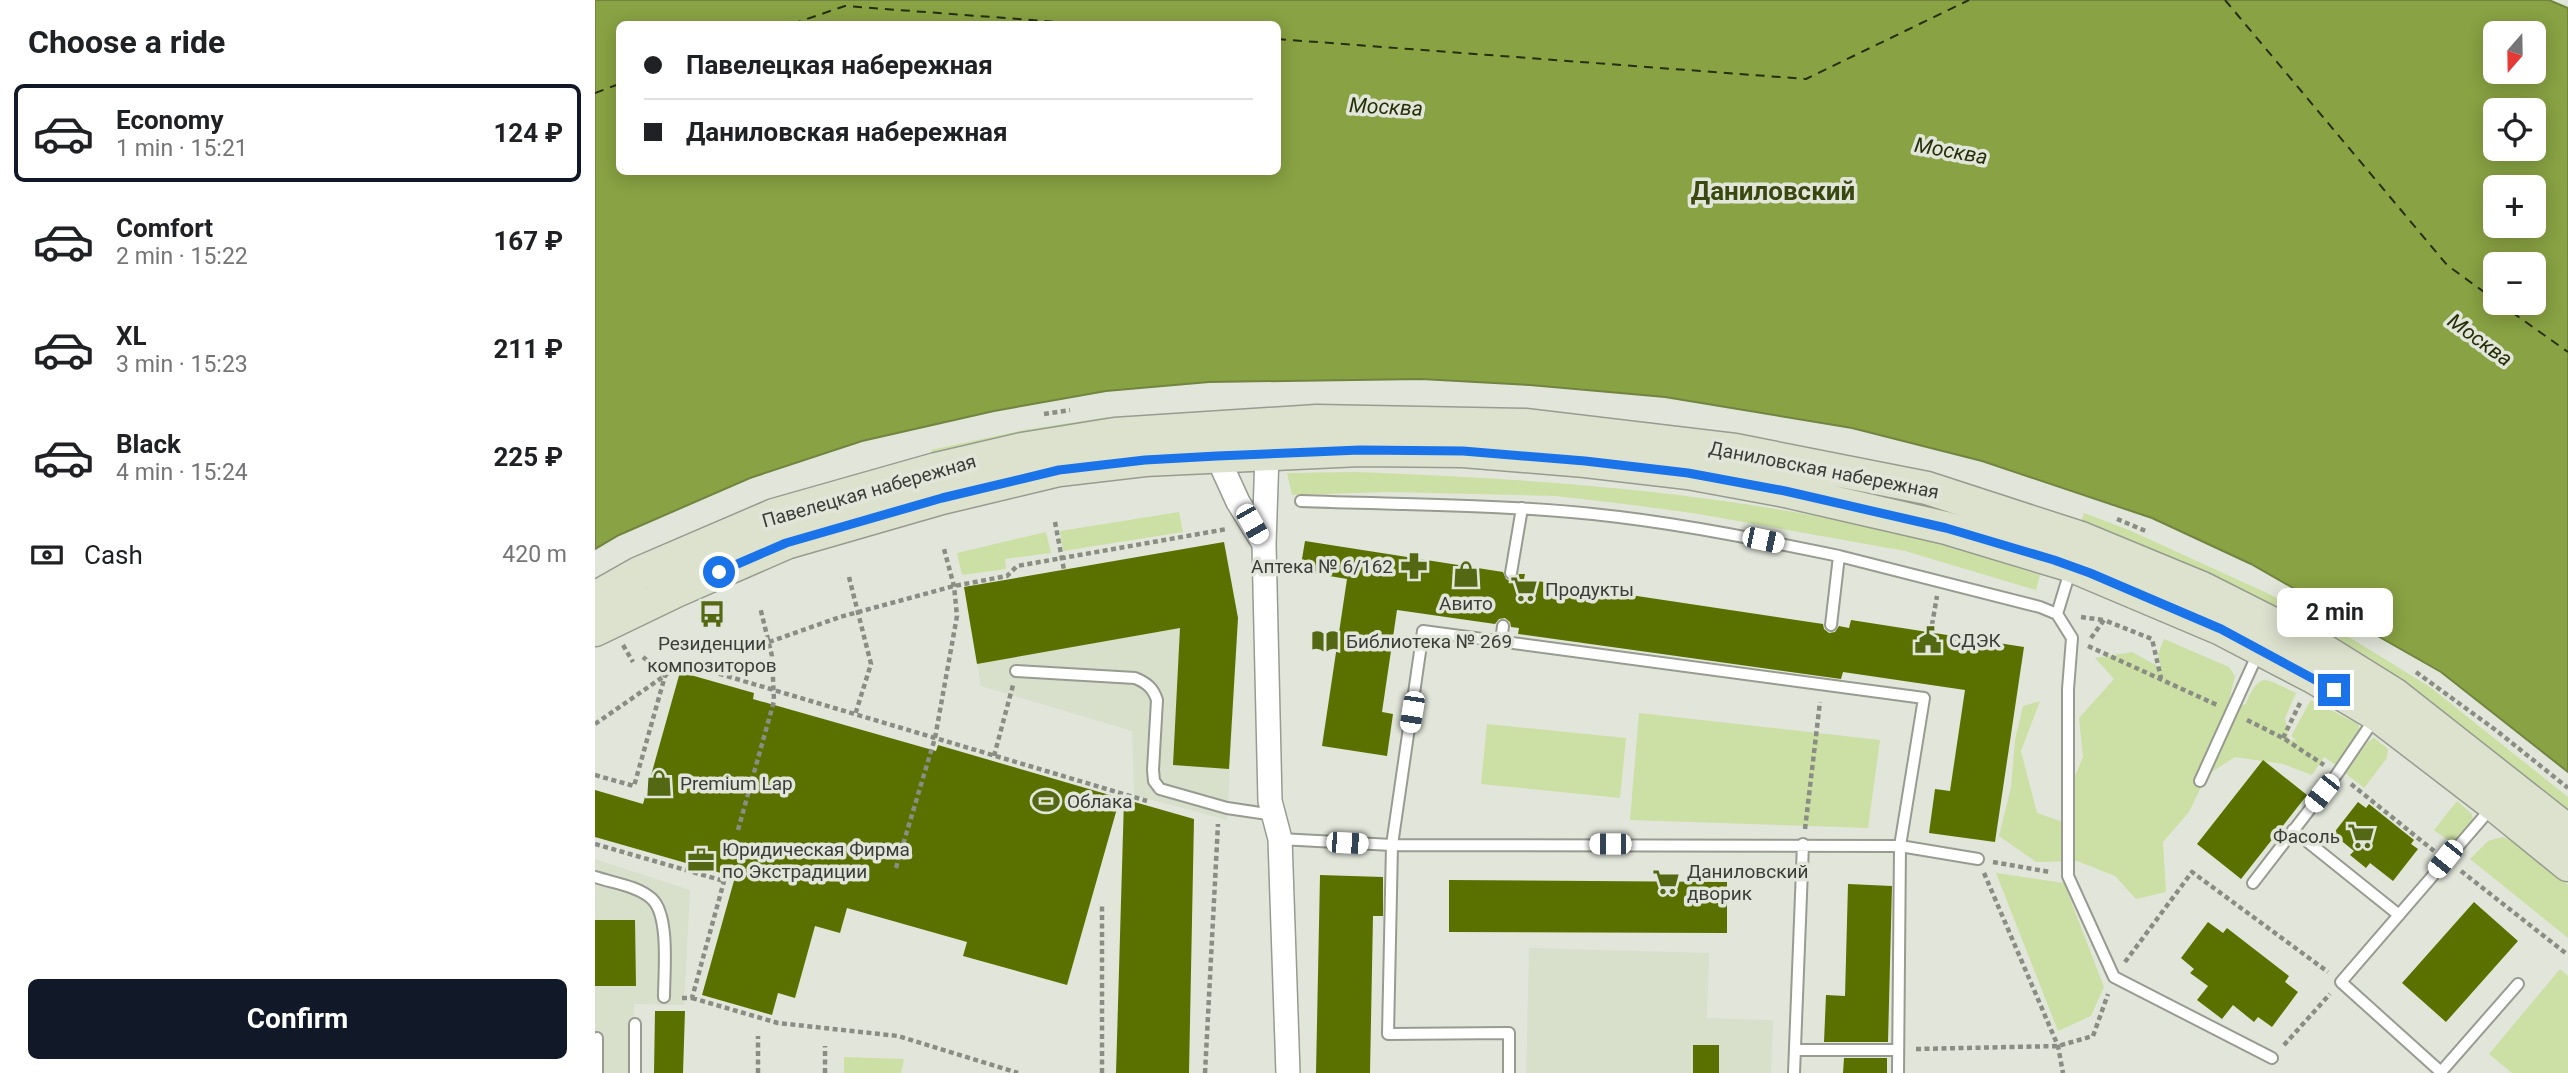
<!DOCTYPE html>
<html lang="en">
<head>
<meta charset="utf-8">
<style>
  body { margin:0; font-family:Roboto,sans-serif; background:#f6f6f6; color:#202124; height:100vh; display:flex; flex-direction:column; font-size:26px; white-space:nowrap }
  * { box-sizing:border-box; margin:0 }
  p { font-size:23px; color:#757577 }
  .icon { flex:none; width:38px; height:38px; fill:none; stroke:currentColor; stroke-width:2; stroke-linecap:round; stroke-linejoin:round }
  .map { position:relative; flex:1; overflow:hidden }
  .drawer { display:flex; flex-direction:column; background:#fff; width:595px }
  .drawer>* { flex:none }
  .banner { position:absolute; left:21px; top:21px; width:665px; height:154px; border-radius:10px; box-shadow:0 4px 18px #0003; display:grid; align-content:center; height:154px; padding:0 28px; background:#fff }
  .needle { width:46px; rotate:200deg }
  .fabs { position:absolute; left:1888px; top:21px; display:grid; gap:14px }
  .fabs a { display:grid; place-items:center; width:63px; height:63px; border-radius:10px; background:#fff; box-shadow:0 4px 18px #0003; font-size:35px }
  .end { position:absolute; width:32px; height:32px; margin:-16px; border:9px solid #1a73e8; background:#fff; box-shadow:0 0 0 4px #fff }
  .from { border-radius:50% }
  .bubble { position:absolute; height:49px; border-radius:10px; background:#fff; box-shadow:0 4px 18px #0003; font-size:23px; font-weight:700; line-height:49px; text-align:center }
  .car { position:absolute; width:21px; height:42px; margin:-21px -10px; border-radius:9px; box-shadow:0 0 5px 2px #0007; background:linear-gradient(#fff 24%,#345 0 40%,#fff 0 76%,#345 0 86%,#fff 0) }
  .banner b { display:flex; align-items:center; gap:24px; height:66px; font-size:26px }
  .banner b+b { border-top:2px solid #e0e0e0 }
  .banner i { width:18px; height:18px; background:#202124 }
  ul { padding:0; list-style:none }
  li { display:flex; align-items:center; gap:21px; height:98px; margin:0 14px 10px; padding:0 14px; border:4px solid transparent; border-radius:10px }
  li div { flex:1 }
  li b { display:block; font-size:26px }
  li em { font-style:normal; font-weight:700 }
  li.selected { border-color:#111827 }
  li>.icon { width:63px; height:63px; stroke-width:1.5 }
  h2 { padding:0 28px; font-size:32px; line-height:84px }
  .pay { display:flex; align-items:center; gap:18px; height:77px; padding:0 28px; font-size:26px }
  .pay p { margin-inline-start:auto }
  .cta { display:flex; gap:14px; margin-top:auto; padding:14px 28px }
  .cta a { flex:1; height:80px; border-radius:10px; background:#111827; color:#fff; font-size:28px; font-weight:700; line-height:80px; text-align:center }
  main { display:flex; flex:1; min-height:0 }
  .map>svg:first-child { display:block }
  .built { fill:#d8dfcb }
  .green { fill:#ccdfa4 }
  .water { fill:#89a243; stroke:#728440; stroke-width:2; fill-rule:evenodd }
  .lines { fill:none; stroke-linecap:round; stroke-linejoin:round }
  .ferry { stroke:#263007; stroke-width:2; stroke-dasharray:9 7; stroke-linecap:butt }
  .building { fill:#5a7100 }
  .lane-casing { stroke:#979b90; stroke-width:14 }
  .street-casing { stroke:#979b90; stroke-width:26 }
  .secondary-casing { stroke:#979b90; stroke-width:35 }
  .path { stroke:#8a8d84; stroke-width:4.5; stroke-dasharray:5 3.5; stroke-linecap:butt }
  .lane { stroke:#fff; stroke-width:10 }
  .street { stroke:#fff; stroke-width:23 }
  .secondary { stroke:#dce2ce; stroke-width:32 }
  .route { stroke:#1a73e8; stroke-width:9 }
  .labels { text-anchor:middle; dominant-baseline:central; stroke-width:7; stroke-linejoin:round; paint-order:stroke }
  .street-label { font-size:19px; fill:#3b3d38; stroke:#e2e6da }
  .poi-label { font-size:19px; fill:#3b3d38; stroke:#e2e6da; text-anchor:start }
  .water-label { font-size:21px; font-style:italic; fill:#263007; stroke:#e2e6da }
  .district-label { font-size:26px; font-weight:bold; fill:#3a4810; stroke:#e2e6da }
</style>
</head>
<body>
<main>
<section class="drawer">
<h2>Choose a ride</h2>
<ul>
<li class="selected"><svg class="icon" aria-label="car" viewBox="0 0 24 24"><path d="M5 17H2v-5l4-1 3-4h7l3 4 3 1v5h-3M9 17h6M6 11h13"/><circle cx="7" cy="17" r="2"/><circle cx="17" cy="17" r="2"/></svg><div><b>Economy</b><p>1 min · 15:21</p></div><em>124 ₽</em></li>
<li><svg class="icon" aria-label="car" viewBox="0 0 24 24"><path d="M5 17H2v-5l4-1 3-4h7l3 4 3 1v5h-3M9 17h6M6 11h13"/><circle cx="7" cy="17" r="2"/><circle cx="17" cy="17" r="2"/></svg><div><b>Comfort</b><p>2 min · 15:22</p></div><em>167 ₽</em></li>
<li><svg class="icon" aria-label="car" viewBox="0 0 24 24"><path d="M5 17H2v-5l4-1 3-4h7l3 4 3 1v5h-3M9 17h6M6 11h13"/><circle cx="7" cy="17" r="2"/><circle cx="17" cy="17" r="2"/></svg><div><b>XL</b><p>3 min · 15:23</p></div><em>211 ₽</em></li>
<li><svg class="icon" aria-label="car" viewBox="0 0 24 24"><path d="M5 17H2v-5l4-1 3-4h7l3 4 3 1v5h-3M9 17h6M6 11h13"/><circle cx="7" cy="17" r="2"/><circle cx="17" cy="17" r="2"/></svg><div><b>Black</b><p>4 min · 15:24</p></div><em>225 ₽</em></li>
</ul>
<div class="pay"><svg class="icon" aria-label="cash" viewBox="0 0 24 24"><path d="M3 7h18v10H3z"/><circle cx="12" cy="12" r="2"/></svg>Cash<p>420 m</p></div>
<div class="cta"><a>Confirm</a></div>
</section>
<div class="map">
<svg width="1973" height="1073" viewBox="0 0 1973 1073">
  <rect width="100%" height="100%" fill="#e2e6da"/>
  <path class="built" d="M629,542L643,618L632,820L539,795L537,731L386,686L369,587Z
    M0,859L95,890L89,1005L39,1004L36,1073H0Z
    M934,948L1114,953L1112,1018L1178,1020L1176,1073H931Z"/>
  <path class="green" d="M513,417V428L339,459L336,450L429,430Z
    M761,472C991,481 1227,498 1445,575L1441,590L1310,551L1104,514L1038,505L961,496L792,492L697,495L692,473Z
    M584,512L588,532L468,551L465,531Z
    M1489,513L1534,530L1672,593L1757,639L1835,687L1973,797V810L1829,697L1751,647L1485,525Z
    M451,532L456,553L410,559L411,569L367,575L362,553Z
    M1569,639L1634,667L1640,676L1634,700L1650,705C1666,669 1670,679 1701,693L1690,718L1694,741L1701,740L1696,736L1716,700L1763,724L1765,732L1741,765L1729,757L1717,775L1688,764L1640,757L1612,775L1594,812L1568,842L1571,892L1541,899L1520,876L1482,861L1441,862L1404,836L1416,787L1420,740L1428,706L1445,701L1426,751L1442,813L1468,822L1473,793L1488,757L1484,718L1519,679L1500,658L1537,652L1566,668L1563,654Z
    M1044,713L1285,740L1273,828L1035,820Z
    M892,724L1031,738L1025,798L886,784Z
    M1779,738L1793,749L1792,758L1769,788L1749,772L1773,742Z
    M1862,801L1877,814L1878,821L1858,844L1839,830Z
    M1908,837L1919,841L1973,885V938L1875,859L1893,841Z
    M1401,873L1469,883L1509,987L1496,1016L1463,1031Z
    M1965,969L1973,976V1073H1917L1894,1054Z
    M249,1057L309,1059L306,1073H249Z"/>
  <path class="water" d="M0,0H1954L1973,8V772L1846,672L1656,564L1557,518L1387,461L1257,428L1070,397L935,385L826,379L614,382L511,391L399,411L267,441L155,478L24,535L0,549ZM24,24H682V172H24ZM1900,33H1939V72H1900ZM1900,110H1939V149H1900ZM1900,187H1939V226H1900ZM1900,264H1939V303H1900Z"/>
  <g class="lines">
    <path class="ferry" d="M1630,0L1852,265L1900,300
      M197,24L250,6L490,24
      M682,39L1211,79L1374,0
      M0,93L24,84
      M1904,303L1973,352"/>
  </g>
  <path class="building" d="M710,541L908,572L911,579L915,581L922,578L924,574H930L929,579L1228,624L1229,629L1234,633L1240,632L1244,626L1254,628L1256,620L1429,647L1400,842L1334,833L1340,789L1355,791L1370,690L1248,672L1246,679L923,634L924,628L916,627L915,622L910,618L904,619L900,624L802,610L787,712L798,714L792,756L727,746L752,579L705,571Z
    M629,542L643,618L634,769L578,765L585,628L382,664L369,587Z
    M85,672L159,693L158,699L341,751L343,745L525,798L472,985L368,956L372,942L252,908L245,933L220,926L200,998L183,993L177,1015L107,995L140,877L0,837V790L48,804Z
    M1668,760L1712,795L1646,879L1602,844Z
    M529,799L599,819L594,1073H521Z
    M1763,802L1771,808L1774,804L1819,840L1816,844L1823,849L1798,881L1775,863L1771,868L1755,855L1759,851L1738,834Z
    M725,875L788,877V916H778L775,1073H721Z
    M854,880L1132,882V933L854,932Z
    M1253,884L1297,886L1293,1042H1229L1231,995L1250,996Z
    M1879,902L1923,941L1851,1022L1807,983Z
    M0,920H40L41,986H0Z
    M1613,922L1628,933L1632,928L1694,976L1690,982L1703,992L1677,1027L1663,1017L1659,1022L1638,1005L1627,1019L1602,1000L1613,986L1595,973L1599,969L1586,958Z
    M60,1011H90L88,1073H59Z
    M1098,1045H1124V1073H1098Z
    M1249,1058H1292V1073H1248Z"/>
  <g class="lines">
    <defs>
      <path id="lane" d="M706,501C812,505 919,504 1024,517C1098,526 1171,541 1244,556
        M916,573L927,508
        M1462,614L1476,568
        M1236,625L1244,556L1445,607L1462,614L1477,638L1473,689V876L1519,977L1677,1058
        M906,642L908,626
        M421,671L540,678C552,683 558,688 562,700L558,770L559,781L565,789L632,808L679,815
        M1605,781L1664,651
        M1698,830L1804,915
        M685,839L797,845L1305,846L1383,859
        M0,877C18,883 43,886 57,899C75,916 69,973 69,997
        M1658,883L1742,774L1780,718
        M1200,1050H1303
        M2,1073V1038
        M40,1073V1024
        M914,1073V1033L793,1034L797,845L828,631L1329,698L1305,846L1303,1073
        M1199,1073L1208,844
        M1845,1073L1923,984
        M1847,1073L1746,982L1898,806"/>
      <path id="street" d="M672,454L669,544L675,801L685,839L693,1073
        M622,456L643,502L669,544"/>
      <path id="secondary" d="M0,598L44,573L179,515L341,469L427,449L520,434L722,421L930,425L1140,450L1332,488L1486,538L1607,588L1722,646L1799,694L1973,831
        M0,630L81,591L191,543L347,498L464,470L550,460L765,450L868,451L990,461L1093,473L1190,491L1351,528L1477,566L1626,629L1718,677L1782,715L1898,804L1973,865"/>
    </defs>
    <use href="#lane" class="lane-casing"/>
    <use href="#street" class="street-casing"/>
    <use href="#secondary" class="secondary-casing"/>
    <path class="path" d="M449,414L475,410
      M1522,519L1553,532
      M460,522L469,570
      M254,577L276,664L260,715
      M1486,617L1508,620
      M1337,625L1342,596
      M1496,638L1509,620L1557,639L1566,678
      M174,642L245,617L359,586L412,576L422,566L632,529
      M28,645L38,662
      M1493,646L1622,705
      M48,657L70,675
      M1821,672L1902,731L1973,788
      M1652,720L1688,738L1729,765
      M0,724L88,663L552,801
      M1688,738L1706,701
      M399,756L418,685
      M0,775L39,786L70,676
      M1756,784L1839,851
      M1210,829L1225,702
      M143,830L179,701L177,656L165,607
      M0,844L129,881
      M1398,862L1455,872
      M301,868L340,738L362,616L359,586L349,549
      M1866,871L1973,955
      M1389,873L1463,1046L1468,1073
      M1530,962L1597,872L1733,972
      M87,998H97L131,874
      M97,998L183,1023L303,1036L423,1073
      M1689,1045L1735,994
      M1321,1049L1463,1046L1498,1036L1513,994
      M163,1073V1036
      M230,1073V1046
      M507,1073V905
      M610,1073L623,824"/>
    <use href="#lane" class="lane"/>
    <use href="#street" class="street"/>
    <use href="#secondary" class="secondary"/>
  </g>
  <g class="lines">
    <path class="route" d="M124,572L191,543L347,498L464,470L550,460L622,456L765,450L868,451L990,461L1093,473L1190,491L1351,528L1459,560L1495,573L1626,629L1739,690"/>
  </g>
  <defs>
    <symbol id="pharmacy-bare" viewBox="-9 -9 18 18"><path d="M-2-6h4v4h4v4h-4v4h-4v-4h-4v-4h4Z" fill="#546713" stroke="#e2e6da" stroke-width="2.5" paint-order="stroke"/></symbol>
    <symbol id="shop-bare" viewBox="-9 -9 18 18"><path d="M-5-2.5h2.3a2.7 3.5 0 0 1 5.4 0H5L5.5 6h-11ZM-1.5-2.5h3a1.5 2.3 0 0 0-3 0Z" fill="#546713" stroke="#e2e6da" stroke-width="2.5" paint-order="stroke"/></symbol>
    <symbol id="supermarket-bare" viewBox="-9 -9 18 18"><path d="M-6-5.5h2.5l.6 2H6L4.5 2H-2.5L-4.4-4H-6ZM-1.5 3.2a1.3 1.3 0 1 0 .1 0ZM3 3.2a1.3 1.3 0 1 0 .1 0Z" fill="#546713" stroke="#e2e6da" stroke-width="2.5" paint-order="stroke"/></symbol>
    <symbol id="bus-bare" viewBox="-9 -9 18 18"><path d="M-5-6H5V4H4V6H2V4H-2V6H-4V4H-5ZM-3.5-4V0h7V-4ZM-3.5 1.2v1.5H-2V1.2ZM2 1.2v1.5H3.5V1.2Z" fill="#546713" stroke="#e2e6da" stroke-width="2.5" paint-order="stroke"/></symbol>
    <symbol id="civic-bare" viewBox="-9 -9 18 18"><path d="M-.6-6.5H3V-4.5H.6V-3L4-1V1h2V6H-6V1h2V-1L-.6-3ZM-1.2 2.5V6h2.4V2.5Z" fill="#546713" stroke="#e2e6da" stroke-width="2.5" paint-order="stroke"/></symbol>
    <symbol id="library-bare" viewBox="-9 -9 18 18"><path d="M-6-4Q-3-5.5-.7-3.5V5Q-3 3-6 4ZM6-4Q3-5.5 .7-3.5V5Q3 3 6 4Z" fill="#546713" stroke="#e2e6da" stroke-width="2.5" paint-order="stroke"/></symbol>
    <symbol id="stadium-bare" viewBox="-9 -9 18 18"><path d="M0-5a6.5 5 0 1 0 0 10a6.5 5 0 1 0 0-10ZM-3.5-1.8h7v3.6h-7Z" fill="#546713" stroke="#e2e6da" stroke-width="2.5" paint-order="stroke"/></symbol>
    <symbol id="office-bare" viewBox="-9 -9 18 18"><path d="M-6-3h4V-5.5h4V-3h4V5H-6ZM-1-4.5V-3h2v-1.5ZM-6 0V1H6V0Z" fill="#546713" stroke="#e2e6da" stroke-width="2.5" paint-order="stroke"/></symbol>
  </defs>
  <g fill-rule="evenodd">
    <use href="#pharmacy-bare" x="800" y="547" width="38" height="38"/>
    <use href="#shop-bare" x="852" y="555" width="38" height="38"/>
    <use href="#supermarket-bare" x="910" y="570" width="38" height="38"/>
    <use href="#bus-bare" x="98" y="595" width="38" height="38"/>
    <use href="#civic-bare" x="1314" y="621" width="38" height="38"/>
    <use href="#library-bare" x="711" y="622" width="38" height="38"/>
    <use href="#shop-bare" x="45" y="764" width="38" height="38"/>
    <use href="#stadium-bare" x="432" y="782" width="38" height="38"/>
    <use href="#supermarket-bare" x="1747" y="817" width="38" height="38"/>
    <use href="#office-bare" x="87" y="841" width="38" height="38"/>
    <use href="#supermarket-bare" x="1052" y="863" width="38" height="38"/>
  </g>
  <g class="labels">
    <g class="street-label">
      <text transform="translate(1229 470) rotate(11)">Даниловская набережная</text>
      <text transform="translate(274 491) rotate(-16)">Павелецкая набережная</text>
    </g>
    <g class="poi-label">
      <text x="798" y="566" text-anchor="end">Аптека № 6/162</text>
      <text x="950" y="589">Продукты</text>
      <text x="871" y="603" text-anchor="middle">Авито</text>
      <text x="1354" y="640">СДЭК</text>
      <text x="751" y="641">Библиотека № 269</text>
      <text x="117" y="643" text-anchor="middle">Резиденции<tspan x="117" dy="22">композиторов</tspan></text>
      <text x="85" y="783">Premium Lap</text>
      <text x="472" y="801">Облака</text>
      <text x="1745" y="836" text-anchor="end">Фасоль</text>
      <text x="127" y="849">Юридическая Фирма<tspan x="127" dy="22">по Экстрадиции</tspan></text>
      <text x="1092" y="871">Даниловский<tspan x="1092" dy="22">дворик</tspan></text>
    </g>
    <g class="water-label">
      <text transform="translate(791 107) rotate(3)">Москва</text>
      <text transform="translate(1356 151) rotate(10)">Москва</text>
      <text transform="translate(1885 340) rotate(36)">Москва</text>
    </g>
    <g class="district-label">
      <text x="1178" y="191">Даниловский</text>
    </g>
  </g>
</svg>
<div class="fabs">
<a><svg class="needle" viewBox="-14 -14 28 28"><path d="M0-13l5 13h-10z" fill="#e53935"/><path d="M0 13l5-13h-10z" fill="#757577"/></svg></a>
<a><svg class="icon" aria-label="locate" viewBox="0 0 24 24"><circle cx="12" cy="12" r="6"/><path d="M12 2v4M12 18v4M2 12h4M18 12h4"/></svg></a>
<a>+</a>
<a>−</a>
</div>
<i class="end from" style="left:124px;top:572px"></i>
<i class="end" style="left:1739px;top:690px"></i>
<div class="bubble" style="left:1682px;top:588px;width:116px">2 min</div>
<i class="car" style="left:657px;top:524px;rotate:150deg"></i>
<i class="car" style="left:1168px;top:540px;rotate:102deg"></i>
<i class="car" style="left:817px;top:712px;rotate:189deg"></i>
<i class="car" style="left:1727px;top:793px;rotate:218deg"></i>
<i class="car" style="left:752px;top:843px;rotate:93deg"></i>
<i class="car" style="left:1015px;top:844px;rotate:270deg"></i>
<i class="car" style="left:1850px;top:859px;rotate:219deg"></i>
<div class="banner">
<b><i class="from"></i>Павелецкая набережная</b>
<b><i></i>Даниловская набережная</b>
</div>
</div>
</main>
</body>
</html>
